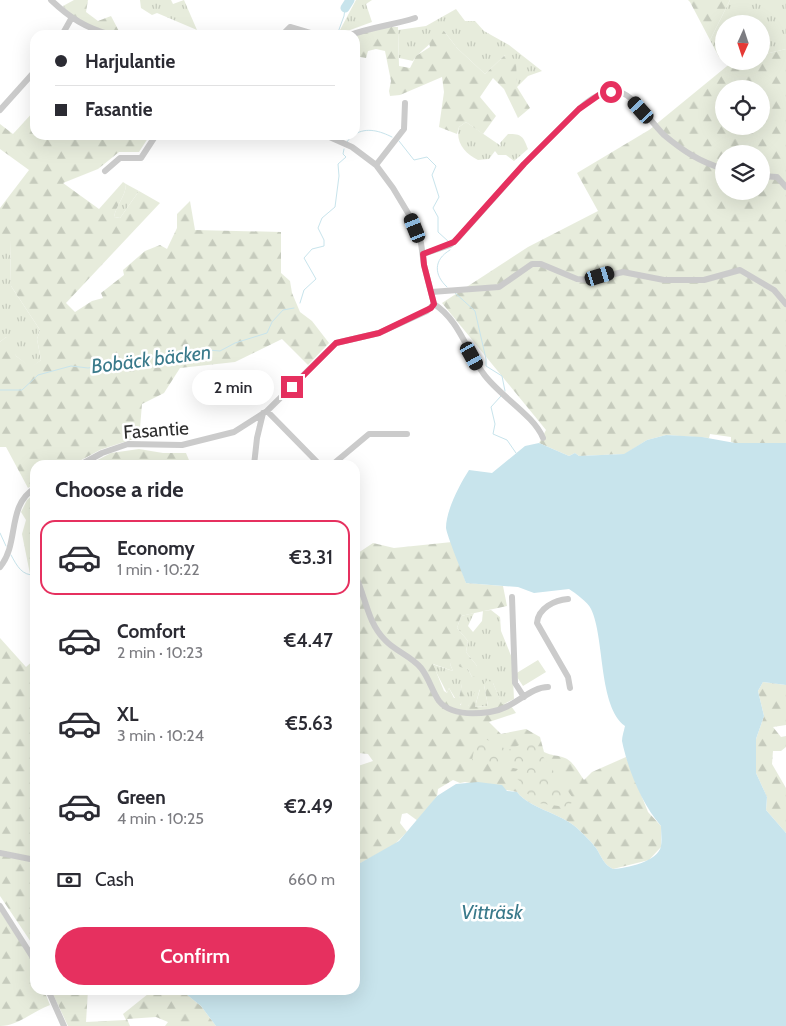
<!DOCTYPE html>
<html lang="en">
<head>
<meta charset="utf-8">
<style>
  body { margin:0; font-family:Cabin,sans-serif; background:#f7f7f7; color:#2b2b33; height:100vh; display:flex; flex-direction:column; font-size:19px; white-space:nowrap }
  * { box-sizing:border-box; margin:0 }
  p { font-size:16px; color:#7c7c81 }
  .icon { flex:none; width:28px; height:28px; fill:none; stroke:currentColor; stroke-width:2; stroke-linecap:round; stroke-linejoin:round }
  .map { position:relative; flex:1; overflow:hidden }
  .details { position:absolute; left:30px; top:460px; width:330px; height:535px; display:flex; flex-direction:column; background:#fff; border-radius:15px; box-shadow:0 5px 20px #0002 }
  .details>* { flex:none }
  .guide { position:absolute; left:30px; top:30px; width:330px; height:110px; border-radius:15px; box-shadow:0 5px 20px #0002; display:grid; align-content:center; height:110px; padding:0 25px; background:#fff }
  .needle { width:32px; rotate:183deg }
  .controls { position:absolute; left:715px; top:15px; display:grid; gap:10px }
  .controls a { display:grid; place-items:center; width:55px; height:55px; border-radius:50%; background:#fff; box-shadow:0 5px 20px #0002; font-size:25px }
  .end { position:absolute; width:22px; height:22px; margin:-11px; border:6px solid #e6305f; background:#fff; box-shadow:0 0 0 2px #fff }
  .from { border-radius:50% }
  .bubble { position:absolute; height:35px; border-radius:18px; background:#fff; box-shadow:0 5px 20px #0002; font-size:16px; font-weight:600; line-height:35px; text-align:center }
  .car { position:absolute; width:15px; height:30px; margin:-15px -8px; border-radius:6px; box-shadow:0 0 4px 1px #0007; background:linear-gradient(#222 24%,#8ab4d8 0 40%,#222 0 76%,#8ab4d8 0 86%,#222 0) }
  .guide b { display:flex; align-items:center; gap:18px; height:48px; font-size:19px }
  .guide b+b { border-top:1px solid #e1e1e2 }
  .guide i { width:12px; height:12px; background:#2b2b33 }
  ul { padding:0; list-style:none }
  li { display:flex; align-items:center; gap:15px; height:75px; margin:0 10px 8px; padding:0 15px; border:2px solid transparent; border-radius:15px }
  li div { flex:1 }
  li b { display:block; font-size:19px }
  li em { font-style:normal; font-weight:600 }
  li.active { border-color:#e6305f }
  li>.icon { width:45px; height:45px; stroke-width:1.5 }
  h2 { padding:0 25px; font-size:22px; line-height:60px }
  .pay { display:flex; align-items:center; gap:12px; height:55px; padding:0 25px; font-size:19px }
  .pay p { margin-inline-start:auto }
  .action { display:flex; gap:10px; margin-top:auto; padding:10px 25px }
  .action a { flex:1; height:58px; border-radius:30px; background:#e6305f; color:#fff; font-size:20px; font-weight:600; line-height:58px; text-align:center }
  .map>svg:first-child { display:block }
  .grass { fill:url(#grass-tufts) }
  .forest { fill:url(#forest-firs); fill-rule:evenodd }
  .park { fill:url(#park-crowns) }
  .pitch { fill:#e7ecdc }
  .water { fill:#c8e4ec }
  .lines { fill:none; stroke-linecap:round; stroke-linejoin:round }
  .stream { stroke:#c8e4ec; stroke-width:1 }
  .river { stroke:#c8e4ec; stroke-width:9 }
  .minor { stroke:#cbcbcb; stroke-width:6 }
  .route { stroke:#e6305f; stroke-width:6 }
  .labels { text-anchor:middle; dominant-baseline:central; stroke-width:5; stroke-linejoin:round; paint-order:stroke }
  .street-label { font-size:19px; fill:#2e2e2e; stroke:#fff }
  .water-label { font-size:20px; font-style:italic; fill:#3a7a8b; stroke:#fff }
</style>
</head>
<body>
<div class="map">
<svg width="786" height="1026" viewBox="0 0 786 1026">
  <defs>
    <pattern id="grass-tufts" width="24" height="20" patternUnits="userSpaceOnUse" patternTransform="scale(1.25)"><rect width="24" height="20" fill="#e7ecdc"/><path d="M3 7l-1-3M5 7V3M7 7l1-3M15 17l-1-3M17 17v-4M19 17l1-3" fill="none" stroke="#c6cbbd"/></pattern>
    <pattern id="forest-firs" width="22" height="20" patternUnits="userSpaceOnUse" patternTransform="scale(1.25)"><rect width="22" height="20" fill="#e7ecdc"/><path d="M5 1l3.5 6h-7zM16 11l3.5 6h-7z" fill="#c6cbbd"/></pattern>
    <pattern id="park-crowns" width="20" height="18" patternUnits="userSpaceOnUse" patternTransform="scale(1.25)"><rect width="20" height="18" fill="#e7ecdc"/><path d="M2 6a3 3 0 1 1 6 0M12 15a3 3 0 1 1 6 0" fill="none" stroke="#c6cbbd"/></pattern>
  </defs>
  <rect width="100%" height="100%" fill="#fff"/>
  <path class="grass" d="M140,0H171L173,4L184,0L197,30L157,13L152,15L141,8Z
    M356,0H372L366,4L372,22L342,33L340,30Z
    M730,0H786V49L761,55V24H724V59L719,57L710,40Z
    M456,9L465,21H475L484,31L509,45L542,71L528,76L517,87L515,68L505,55L485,74L457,48L444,31C436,39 417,54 413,61L399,58L398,30L426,26Z
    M466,122L501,146L500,143L508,134C522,134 523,136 528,149L514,161L506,155H498L495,151L489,159L478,160C465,154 455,142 459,127Z
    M126,184L139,191L120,218L114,217C116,205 126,196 126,184Z
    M0,240H10L11,286L40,330L37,339L41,360L31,368L16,356L6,337L0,342Z
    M491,610L500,617L501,631L512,658L514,699L502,705L493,683L484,685L488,706L475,707L480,689L468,706H461L462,684L459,698H455L449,688L447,693L432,664L453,671L450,664L453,660L468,669L472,677L477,666L466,652L468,641L457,628L461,616L474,613L468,626L473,632L482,621L483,611Z"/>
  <path class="forest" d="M74,0H88L86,12L98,21L111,16L121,35C98,31 78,24 63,6Z
    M688,0H730L710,40L690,2Z
    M377,27H398L399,66L410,68L416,56L430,47L427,34L444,31L457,48L485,74L505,55L516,60L517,87L530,108L518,118L504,89L493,78L480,97L496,116L483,134L466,122L459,127L457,134L439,127L444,92L442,77L400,95L390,96L389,91L391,81L385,51L376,49L368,51L366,58L355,56V35Z
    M786,49V443H735L731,442V437L710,434L709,438L666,435L647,440L625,454L579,456L575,453L569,456L539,443L546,430L442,303L528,247L598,211L577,173L649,130L732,62L761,61V55ZM724,89H761V126H724ZM724,154H761V191H724Z
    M35,110V135H150L139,152H119L98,169L63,183L99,209L123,182L126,184C126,196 116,205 114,217L120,218L139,191L160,203L66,303L75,312L92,301L103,298L101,293L124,275L123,270L145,251L160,245L167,249L177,228V214L190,201L195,230L281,232V273L290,281L292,293L300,312L312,321L329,343L308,365L282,339L235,362L180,368L164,393L142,404L139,440H130L100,450L72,465H35V484L28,488L6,447H0V342L6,337L13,342L16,356L31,367L41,360L37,339L40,330L11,286L10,240H0V208L29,170L0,149V124L13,134Z
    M139,449L163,453H186L191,465H88L111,453Z
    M35,493V578L31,579L22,534L26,520L21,512L27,500Z
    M452,542L466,583L503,586L507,606L461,616L457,628L468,641L466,652L477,666L476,677H472L468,669L460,667L454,661L450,664L453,671L433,664L444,691L447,693L449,688L454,698H459L462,684L460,675L466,676L467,694L460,705L468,706L477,687L480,688L475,707L488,706L484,685L487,680L493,683L502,704L509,703L516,713L489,722L501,734L526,729L540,737L544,752C552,756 557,755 565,758C573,761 579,773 584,780L592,772L626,757L648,812L661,826V847L649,860L613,869C603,864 602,857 596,848C591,841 583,834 577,828C560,813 529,808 517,792L465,782L460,783L453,780L438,789L437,796L418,821L407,813L402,814L400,823L407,832L393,846L355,866V767L373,761L368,754L359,753V743L355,740V555L373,543L394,548Z
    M0,638L26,667L35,659V948L0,896Z
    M763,682L786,685V725L773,727L781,737L786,736V747L781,751H773L772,764L786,788V833L766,810L767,797L756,773V739L764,716L758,691Z
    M0,911L33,961L35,990H44L50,1005C33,1011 18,1026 0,1026Z
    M51,990H88L86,1022L126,1020L123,1014L153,990H181L201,1006L216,1026H165L168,1022L156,1017L127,1019L130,1026H68Z"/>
  <path class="park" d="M477,735L508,750L531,740L575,801L565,807L538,803L521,788V782L512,775L518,769L472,760Z"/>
  <path class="pitch" d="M538,660L546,672L523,686L515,674Z"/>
  <path class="water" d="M666,435L702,437L735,443H786V685L763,682L758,691L764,716L756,739V773L767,797L766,810L786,833V1026H216L201,1006L181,990H355V866L399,841L437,796L456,784L478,782L502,785L507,791L517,792C529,808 560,813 577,828C583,834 591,841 596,848C602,857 603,864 613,869C626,868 658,862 661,846C662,840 661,832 661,826C642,804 628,770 622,741C622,736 624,731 625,726C598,706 605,638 591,609C588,602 575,593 569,589L534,593L518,587L466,583C462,572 447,536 446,528C446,510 460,484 469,470L492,473L525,446L539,443L569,456L575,453L579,456L624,454L647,440Z"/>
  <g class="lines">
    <path class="stream" d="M337,35L344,16L346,0
      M355,134C367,127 380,131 392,137
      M399,141L414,160L427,157L436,166L432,175L439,197L433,208L438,217V232L449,242
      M347,142L352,135
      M447,287C434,275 433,260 450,250
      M454,292L475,311L486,359V366L502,376L505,391
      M300,303L304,290L316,279L304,258L312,249L324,246V240L318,228L322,218L335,207L339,176L338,164L346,157L343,154L344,149
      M0,390H22L38,375L71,366L88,368L167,355L208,350L220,351L235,343L267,333L272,322L283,310L294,308
      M501,396L491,407L495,424L493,434L507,440L516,453
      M0,533L6,546
      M11,555C17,566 22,576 35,575"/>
    <path class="river" d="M345,8L350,0"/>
    <path class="minor" d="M51,0C70,18 86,28 111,35
      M62,35L71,19
      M282,35L290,27L317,35
      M350,35C372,27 393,25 415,18
      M0,110L35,71
      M325,135L352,147L376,165L393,188L411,218L421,243L424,265L434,304
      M376,165L404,129L405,103
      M105,171L120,158H141L156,135
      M761,176L777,177L786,187
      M423,254L450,245L458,238L524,164L579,109C590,99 605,88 620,92C636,97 652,124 664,135C683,151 700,162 724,169
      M431,292L499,287L532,264H541L577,279L589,280L623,272L664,280H704L740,270L774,290L786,304
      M434,304C459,320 466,350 483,373C498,395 534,415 543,438
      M267,411L320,465
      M80,465L102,453L128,444L182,445L234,432L267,411L336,343L379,333L427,311L434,304
      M254,465L257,438L263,413
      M332,465L369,434H407
      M0,567C20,543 6,506 35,488
      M355,575C366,597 367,622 385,640C395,651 411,656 421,668C429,678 432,691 439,701C450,715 475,714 490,712C514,709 529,687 548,687
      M512,597L515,683L524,697
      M568,599C555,600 538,608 537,623L568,677L570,688
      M0,853L35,860
      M0,906L35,961
      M48,990L64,1026"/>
  </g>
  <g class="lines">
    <path class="route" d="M292,387L336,343L379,333L431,308L434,304L424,265L423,254L454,242L524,164L579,109L599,95L611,92"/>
  </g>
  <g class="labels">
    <g class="street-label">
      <text transform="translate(156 430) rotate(-4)">Fasantie</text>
    </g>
    <g class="water-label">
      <text transform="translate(151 359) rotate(-7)">Bobäck bäcken</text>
      <text x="492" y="912">Vitträsk</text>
    </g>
  </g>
</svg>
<div class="controls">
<a><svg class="needle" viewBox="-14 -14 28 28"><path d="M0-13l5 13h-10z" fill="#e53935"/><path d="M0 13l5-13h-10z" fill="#7c7c81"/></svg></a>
<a><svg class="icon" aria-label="locate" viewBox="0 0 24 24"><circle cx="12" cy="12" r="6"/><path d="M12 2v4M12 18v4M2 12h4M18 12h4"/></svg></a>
<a><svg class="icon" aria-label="layers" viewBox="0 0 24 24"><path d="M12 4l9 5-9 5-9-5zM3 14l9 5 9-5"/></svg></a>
</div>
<i class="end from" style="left:611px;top:92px"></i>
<i class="end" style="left:292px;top:387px"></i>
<div class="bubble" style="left:192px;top:370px;width:82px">2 min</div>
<i class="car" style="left:641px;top:110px;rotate:318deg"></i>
<i class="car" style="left:415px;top:228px;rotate:338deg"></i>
<i class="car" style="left:600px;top:276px;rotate:73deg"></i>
<i class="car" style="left:472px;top:356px;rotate:151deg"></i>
<div class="guide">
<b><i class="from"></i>Harjulantie</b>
<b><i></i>Fasantie</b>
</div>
<section class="details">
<h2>Choose a ride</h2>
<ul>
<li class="active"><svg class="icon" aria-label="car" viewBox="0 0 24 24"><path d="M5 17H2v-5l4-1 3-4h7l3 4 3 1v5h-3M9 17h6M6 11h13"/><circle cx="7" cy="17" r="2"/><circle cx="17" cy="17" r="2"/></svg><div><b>Economy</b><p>1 min · 10:22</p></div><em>€3.31</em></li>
<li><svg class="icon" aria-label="car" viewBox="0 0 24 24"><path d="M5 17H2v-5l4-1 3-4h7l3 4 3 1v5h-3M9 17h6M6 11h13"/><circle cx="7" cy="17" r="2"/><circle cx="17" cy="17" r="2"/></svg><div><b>Comfort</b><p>2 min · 10:23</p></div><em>€4.47</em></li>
<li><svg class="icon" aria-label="car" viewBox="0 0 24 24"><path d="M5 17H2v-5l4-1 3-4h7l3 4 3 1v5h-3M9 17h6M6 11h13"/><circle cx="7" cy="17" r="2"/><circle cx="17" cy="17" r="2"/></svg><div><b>XL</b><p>3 min · 10:24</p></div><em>€5.63</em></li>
<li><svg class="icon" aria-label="car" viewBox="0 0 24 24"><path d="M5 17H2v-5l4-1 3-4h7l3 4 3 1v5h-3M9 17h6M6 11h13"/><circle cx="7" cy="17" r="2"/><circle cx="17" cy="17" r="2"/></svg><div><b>Green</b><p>4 min · 10:25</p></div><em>€2.49</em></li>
</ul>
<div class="pay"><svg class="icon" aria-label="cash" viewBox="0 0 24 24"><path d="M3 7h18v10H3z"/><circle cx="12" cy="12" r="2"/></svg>Cash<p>660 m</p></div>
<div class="action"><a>Confirm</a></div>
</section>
</div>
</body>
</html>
